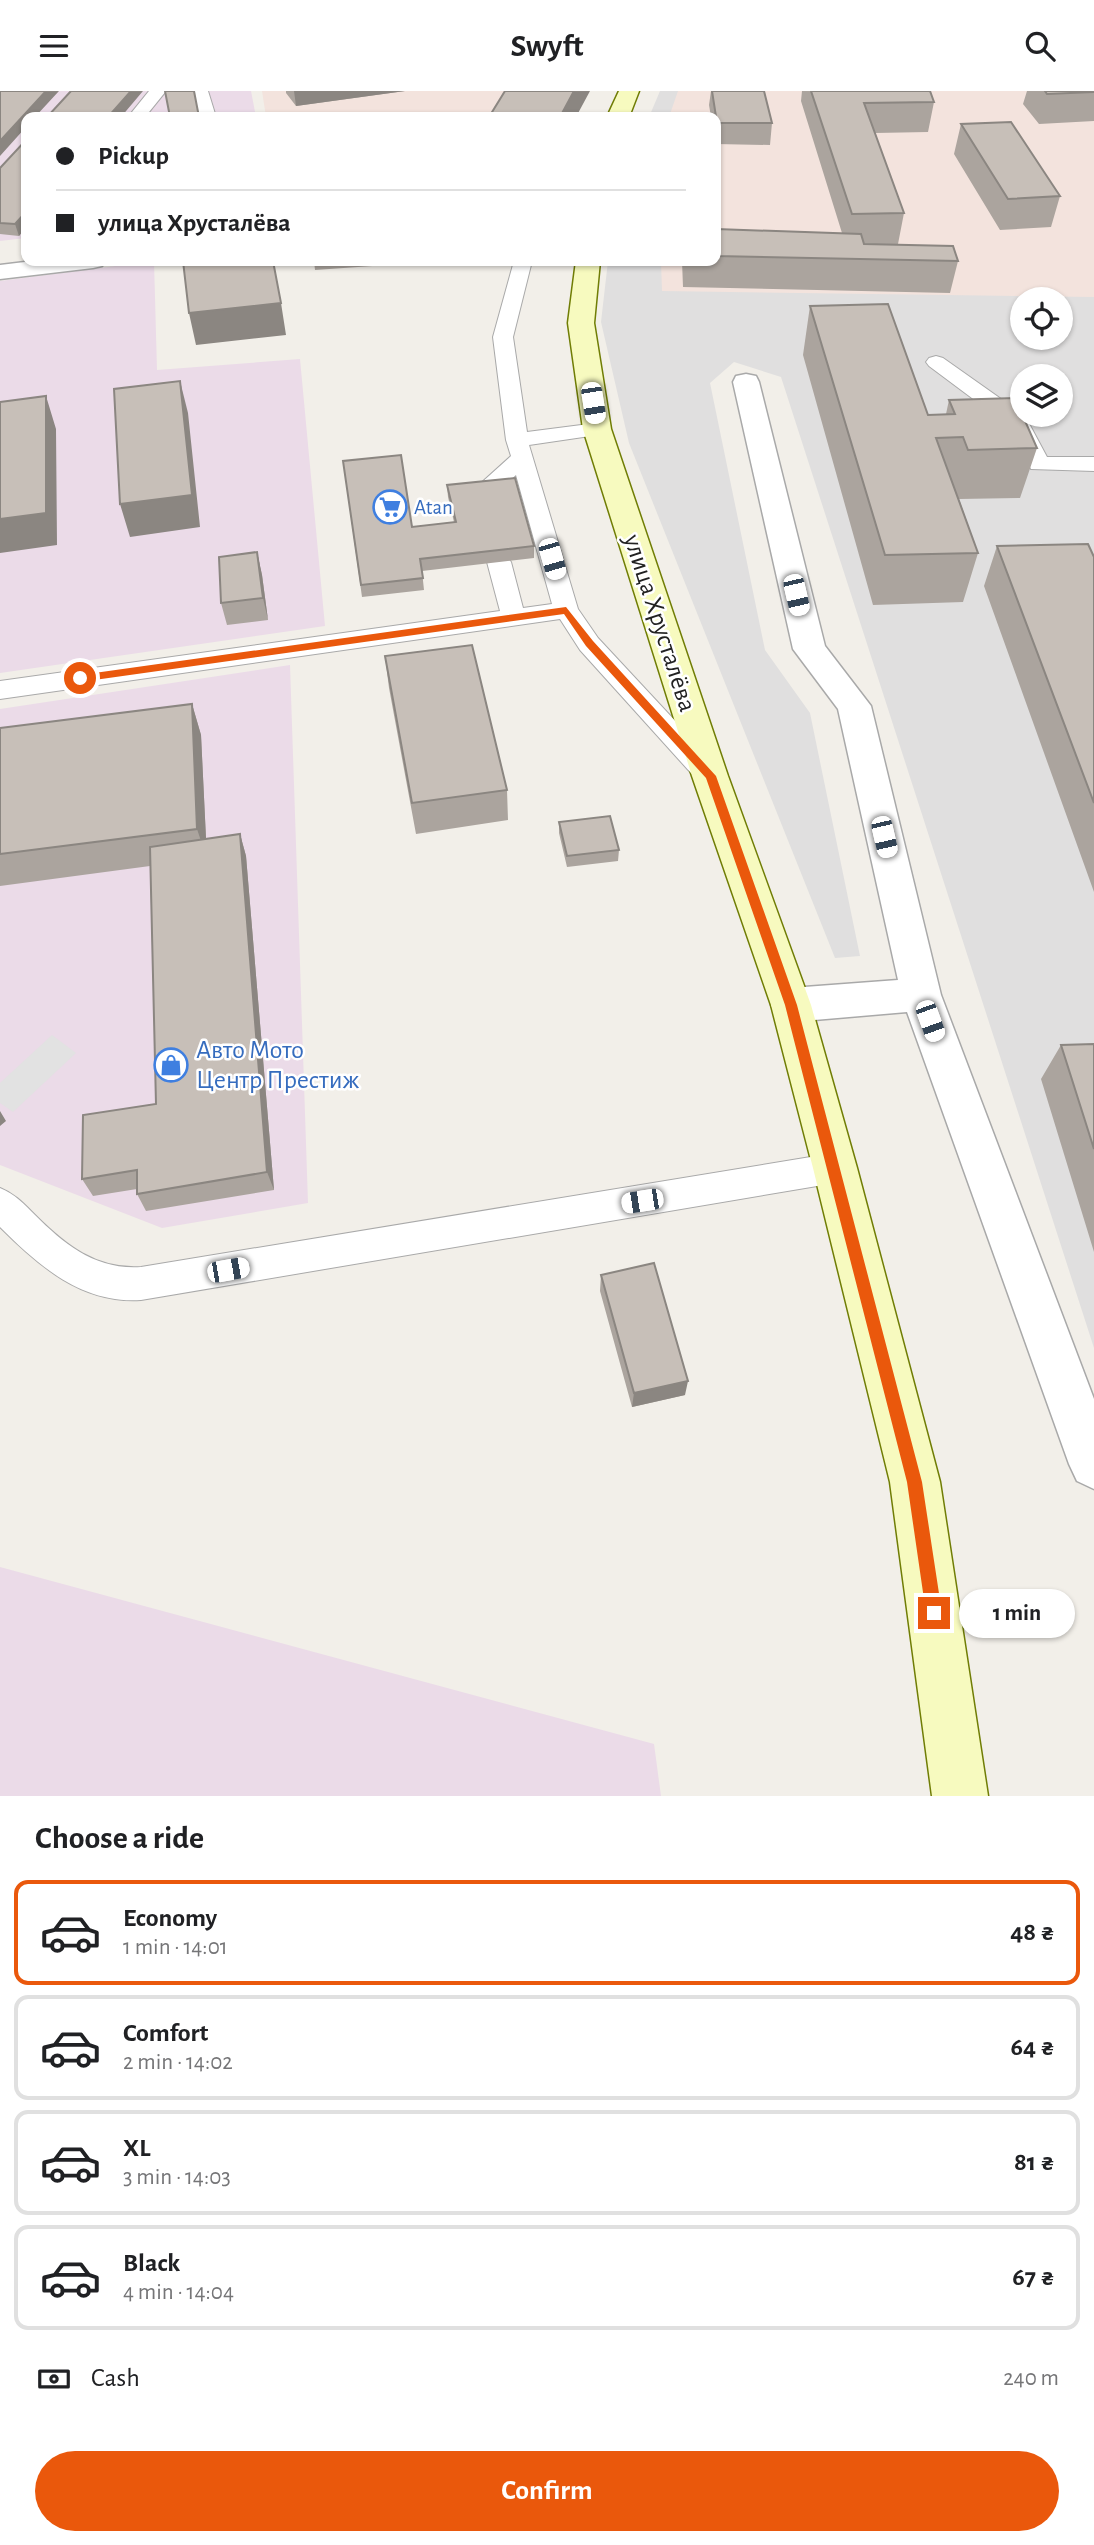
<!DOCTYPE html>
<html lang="en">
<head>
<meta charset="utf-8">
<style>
  body { margin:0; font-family:"Alegreya Sans",sans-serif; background:#f6f6f6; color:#202124; height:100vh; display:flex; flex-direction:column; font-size:26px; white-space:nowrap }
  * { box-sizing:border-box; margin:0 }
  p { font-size:23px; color:#757577 }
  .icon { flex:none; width:38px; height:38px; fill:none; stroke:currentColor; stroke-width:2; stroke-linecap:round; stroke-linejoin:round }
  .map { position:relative; height:1705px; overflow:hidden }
  .details { display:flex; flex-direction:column; background:#fff; flex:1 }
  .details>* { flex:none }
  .banner { position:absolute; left:21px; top:21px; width:700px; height:154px; border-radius:14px; box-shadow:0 2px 5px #0004; display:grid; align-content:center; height:154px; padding:0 35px; background:#fff }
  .buttons { position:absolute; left:1010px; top:196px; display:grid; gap:14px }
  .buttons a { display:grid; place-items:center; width:63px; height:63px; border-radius:50%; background:#fff; box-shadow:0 2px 5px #0004; font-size:35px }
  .end { position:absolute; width:32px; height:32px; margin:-16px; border:9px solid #ea580c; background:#fff; box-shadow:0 0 0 4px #fff }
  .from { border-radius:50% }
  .bubble { position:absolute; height:49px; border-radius:24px; background:#fff; box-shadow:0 2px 5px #0004; font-size:23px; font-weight:600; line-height:49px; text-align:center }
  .car { position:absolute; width:21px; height:42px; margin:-21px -10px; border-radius:9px; box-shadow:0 0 5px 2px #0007; background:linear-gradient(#fff 24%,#345 0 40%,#fff 0 76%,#345 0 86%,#fff 0) }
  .banner b { display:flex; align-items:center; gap:24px; height:66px; font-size:26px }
  .banner b+b { border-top:2px solid #e0e0e0 }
  .banner i { width:18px; height:18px; background:#202124 }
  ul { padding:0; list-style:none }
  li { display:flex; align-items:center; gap:21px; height:105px; margin:0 14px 10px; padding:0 21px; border:4px solid #e0e0e0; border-radius:14px }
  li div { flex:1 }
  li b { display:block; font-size:26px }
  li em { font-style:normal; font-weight:600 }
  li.active { border-color:#ea580c }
  li>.icon { width:63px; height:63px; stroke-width:1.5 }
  h2 { padding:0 35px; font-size:32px; line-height:84px }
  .pay { display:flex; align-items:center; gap:18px; height:77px; padding:0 35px; font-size:26px }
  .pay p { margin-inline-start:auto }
  .button { display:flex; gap:14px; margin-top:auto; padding:14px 35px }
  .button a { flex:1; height:80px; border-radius:42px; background:#ea580c; color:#fff; font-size:28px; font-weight:600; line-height:80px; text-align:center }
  header { display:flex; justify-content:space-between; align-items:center; height:91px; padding:0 35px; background:#fff; font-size:32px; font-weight:600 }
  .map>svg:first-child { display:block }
  .residential { fill:#e0dfdf; fill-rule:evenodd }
  .industrial { fill:#ebdbe8 }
  .military { fill:#f3e3dd }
  .parking { fill:#e2e2e2 }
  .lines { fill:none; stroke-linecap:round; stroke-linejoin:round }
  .lane-casing { stroke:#a9a9a9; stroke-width:2 }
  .street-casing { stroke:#a9a9a9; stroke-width:3 }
  .secondary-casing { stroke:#707d05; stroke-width:3 }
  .lane { fill:#fff; fill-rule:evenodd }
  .street { fill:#fff; fill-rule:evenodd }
  .secondary { fill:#f7fabf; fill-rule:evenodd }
  .wall { fill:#aba49e }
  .shaded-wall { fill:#8b8681 }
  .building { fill:#c7bfb8; stroke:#8b8681; stroke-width:2 }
  .route { fill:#ea580c }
  .labels { text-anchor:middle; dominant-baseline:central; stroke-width:5; stroke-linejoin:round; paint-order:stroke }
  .far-shop-label { font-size:21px; fill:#366cbe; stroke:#fff; text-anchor:start }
  .street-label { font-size:26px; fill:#222; stroke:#fff }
  .shop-label { font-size:26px; fill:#366cbe; stroke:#fff; text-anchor:start }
</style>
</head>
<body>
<header><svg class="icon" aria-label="menu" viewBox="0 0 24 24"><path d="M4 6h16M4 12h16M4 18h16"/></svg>Swyft<svg class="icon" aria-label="search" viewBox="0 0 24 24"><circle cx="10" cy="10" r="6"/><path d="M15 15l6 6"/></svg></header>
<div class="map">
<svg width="1094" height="1705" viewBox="0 0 1094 1705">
  <rect width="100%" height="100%" fill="#f2efe9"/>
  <path class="residential" d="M660,0H1094V1257L781,286L734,271L710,292L765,559L810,622L860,865L835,867L629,352L601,231L608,170H716V26H649ZM1022,208H1060V247H1022ZM1022,285H1060V324H1022Z"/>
  <path class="industrial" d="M24,0H251L256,26H26V147L0,150V26Z
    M154,170L157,279L300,268L325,535L0,582V190Z
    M290,574L308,1112L162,1137L0,1074V618Z
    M0,1476L654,1653L661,1705H0Z"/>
  <path class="military" d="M262,0H573L559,26H266Z
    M678,0H1094V206L662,200L661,170H716V26H669Z"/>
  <path class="parking" d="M52,944L76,962L13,1021L0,1012V992Z"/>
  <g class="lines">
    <defs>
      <path id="lane" d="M149,0H166L145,26H128Z
        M192,0H208L216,26H200Z
        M514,170H532L513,246L527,341L597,332L605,333L608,338L605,343L597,344L529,354L578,518L598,547L720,678L724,685L720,692L710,695L700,692L580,559L560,528L0,608V590L500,520L487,471L491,466L499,463L507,466L511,471L523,517L552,513L516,384C503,395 491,411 473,407L470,402L511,365L506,349L493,246Z
        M936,265L943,267L1025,325L1047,366H1094V380L1031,378L1008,334L929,275L926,271L929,267Z
        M835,1062L847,1066L852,1077L847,1088L835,1092L141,1209C82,1213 39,1175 0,1136V1097C15,1103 24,1113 35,1124C65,1154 96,1179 141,1176Z"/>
      <path id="street" d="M33,170H105L102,175L93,177L0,188V174Z
        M746,283L756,285L759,291L825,555L871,615L941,904L1094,1308V1398L1077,1390L1069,1373L907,921L791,931L777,926L771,914L777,902L791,897L898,889L838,618L793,558L733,291L736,285Z"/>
      <path id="secondary" d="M619,0H639L629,26H607Z
        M576,170H600L594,232L611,338L728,685L811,914L857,1077L940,1391L988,1705H932L890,1391L813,1077L771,914L692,685L583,338L568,232Z"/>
    </defs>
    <use href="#lane" class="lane-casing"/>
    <use href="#street" class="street-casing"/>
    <use href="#secondary" class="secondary-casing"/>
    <use href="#lane" class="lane"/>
    <use href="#street" class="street"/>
    <use href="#secondary" class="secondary"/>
  </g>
  <path class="wall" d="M286,0H405L296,15L286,2Z
    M711,0H764L772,32L770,54L716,53V26H711L709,14Z
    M802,0H930L934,11L928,41L875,42L904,122L898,153L872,154L958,170L950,202L683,196L682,170H716V138L842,142L801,10Z
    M1027,0H1094V30L1039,33L1023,13Z
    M961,33L1060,105L1051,136L1000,139L954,63Z
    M26,49V136L19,145L0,143V77Z
    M314,170H401V173L315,179Z
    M810,215L928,324L946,323L949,309L1037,357L1020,407L959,408L978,462L963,511L873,514L803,264Z
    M343,370L412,436L454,431L448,406L447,394L534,455V467L422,480L424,499L362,506Z
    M997,455L1094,466V801L984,495Z
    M257,461L262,484L268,529L227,534L221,512Z
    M385,565L507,699L508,729L416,743L389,597Z
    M192,613L201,644L206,748L240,743L246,765L274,1099L146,1120L137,1103V1098L93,1105L82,1088L156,1013L150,775L0,795V637Z
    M559,731L619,759L618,770L567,776L559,742Z
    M1094,953V1161L1041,988L1061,954Z
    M601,1184L685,1304L632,1316L600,1200Z"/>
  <path class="shaded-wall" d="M46,0H59L35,26H26V36L0,65V50Z
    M131,0H143L121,26H108Z
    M294,0H405L296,15Z
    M574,0H590L576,26H560Z
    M26,121V136L19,145L15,133Z
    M281,212L286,244L196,254L189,222Z
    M180,290L188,322L200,436L130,446L120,413Z
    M46,305L56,338L57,454L0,462V428Z
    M257,461L262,484L268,529L263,507Z
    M192,613L201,644L207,768L197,738Z
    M240,743L246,765L274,1099L267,1081Z
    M0,1020L6,1030L0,1035Z
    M688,1290L685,1304L632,1316L634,1302Z"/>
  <path class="building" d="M0,0H46L0,50Z
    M71,0H131L108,26H47Z
    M165,0H194L199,26H170Z
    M505,0H574L560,26H489Z
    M712,0H764L772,32H717Z
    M811,0H930L934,11L864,12L904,122L852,123Z
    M1045,0H1094V1L1047,3Z
    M1011,31L1060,105L1008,108L961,33Z
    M26,49V121L15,133L0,132V77Z
    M716,138L861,143L864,153L953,155L958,170L716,165Z
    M183,170H273L281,212L189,222Z
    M888,213L928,324L955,323L949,309L1015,307L1037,357L968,359L963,346L936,347L978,462L885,464L810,215Z
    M180,290L192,404L120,413L114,298Z
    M46,305V422L0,428V311Z
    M401,364L412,436L456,431L447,394L515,387L534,455L420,468L423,487L361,494L343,370Z
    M1088,453L1094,466V712L997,455Z
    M257,461L263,507L221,512L219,466Z
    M472,554L507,699L412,712L385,565Z
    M192,613L197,738L0,763V637Z
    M610,725L619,759L567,765L559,731Z
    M240,743L267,1081L137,1103V1079L82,1088L83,1024L156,1013L150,756Z
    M1094,953V1058L1061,954Z
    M654,1172L688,1290L634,1302L601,1184Z"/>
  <path class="route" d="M566,516L593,550L716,685L797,914L922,1391L942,1522L939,1527L934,1529L928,1527L926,1522L907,1391L785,914L706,687L586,555L564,523L80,591L75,587L80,584Z"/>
  <defs>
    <symbol id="supermarket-ring" viewBox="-11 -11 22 22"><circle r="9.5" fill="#fff" stroke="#3f7fe0" stroke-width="1.5"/><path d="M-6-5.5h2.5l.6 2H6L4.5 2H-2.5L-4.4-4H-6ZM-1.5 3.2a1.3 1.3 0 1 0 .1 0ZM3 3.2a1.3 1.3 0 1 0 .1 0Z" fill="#3f7fe0"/></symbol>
    <symbol id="shop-ring" viewBox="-11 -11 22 22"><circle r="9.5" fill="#fff" stroke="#3f7fe0" stroke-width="1.5"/><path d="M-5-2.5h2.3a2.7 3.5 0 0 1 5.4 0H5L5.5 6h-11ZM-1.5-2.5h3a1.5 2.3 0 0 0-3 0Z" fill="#3f7fe0"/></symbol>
  </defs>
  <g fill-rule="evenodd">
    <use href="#supermarket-ring" x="371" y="397" width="38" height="38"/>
    <use href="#shop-ring" x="152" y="955" width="38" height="38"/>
  </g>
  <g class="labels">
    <g class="far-shop-label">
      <text x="414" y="416">Atan</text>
    </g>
    <g class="street-label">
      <text transform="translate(660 532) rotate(72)">улица Хрусталёва</text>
    </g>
    <g class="shop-label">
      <text x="196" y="959">Авто Мото<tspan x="196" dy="30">Центр Престиж</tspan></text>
    </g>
  </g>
</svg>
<div class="buttons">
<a><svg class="icon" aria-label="locate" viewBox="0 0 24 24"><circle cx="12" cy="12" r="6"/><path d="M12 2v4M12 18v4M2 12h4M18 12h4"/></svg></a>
<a><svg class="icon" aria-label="layers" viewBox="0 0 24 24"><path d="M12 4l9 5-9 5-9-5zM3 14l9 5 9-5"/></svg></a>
</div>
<i class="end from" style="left:80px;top:587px"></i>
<i class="end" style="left:934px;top:1522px"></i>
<div class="bubble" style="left:959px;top:1498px;width:116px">1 min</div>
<i class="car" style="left:593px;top:312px;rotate:171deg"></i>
<i class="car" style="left:552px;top:468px;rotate:164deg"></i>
<i class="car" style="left:796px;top:504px;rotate:167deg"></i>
<i class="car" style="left:884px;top:746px;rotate:167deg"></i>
<i class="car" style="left:930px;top:930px;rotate:160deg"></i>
<i class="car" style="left:642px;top:1110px;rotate:261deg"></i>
<i class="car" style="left:228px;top:1179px;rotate:80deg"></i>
<div class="banner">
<b><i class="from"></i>Pickup</b>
<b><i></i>улица Хрусталёва</b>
</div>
</div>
<section class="details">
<h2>Choose a ride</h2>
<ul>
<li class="active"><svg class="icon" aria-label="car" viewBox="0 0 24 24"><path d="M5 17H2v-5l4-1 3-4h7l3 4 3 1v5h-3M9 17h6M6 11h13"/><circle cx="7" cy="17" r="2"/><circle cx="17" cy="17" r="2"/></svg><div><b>Economy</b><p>1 min · 14:01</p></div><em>48 ₴</em></li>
<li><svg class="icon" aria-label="car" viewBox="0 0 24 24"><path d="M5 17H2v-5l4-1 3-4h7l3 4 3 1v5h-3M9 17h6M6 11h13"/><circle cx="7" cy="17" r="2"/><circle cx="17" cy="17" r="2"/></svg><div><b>Comfort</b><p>2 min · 14:02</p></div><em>64 ₴</em></li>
<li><svg class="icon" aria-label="car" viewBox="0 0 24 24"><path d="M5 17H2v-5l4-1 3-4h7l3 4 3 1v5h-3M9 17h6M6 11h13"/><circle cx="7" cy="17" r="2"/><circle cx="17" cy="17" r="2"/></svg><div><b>XL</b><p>3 min · 14:03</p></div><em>81 ₴</em></li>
<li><svg class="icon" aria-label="car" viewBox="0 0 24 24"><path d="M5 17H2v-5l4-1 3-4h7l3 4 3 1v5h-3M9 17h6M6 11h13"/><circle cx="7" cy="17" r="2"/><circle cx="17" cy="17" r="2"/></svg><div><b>Black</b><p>4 min · 14:04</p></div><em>67 ₴</em></li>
</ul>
<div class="pay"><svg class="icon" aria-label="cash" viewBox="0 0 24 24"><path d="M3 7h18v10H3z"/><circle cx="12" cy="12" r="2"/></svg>Cash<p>240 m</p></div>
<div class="button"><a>Confirm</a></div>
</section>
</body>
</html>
